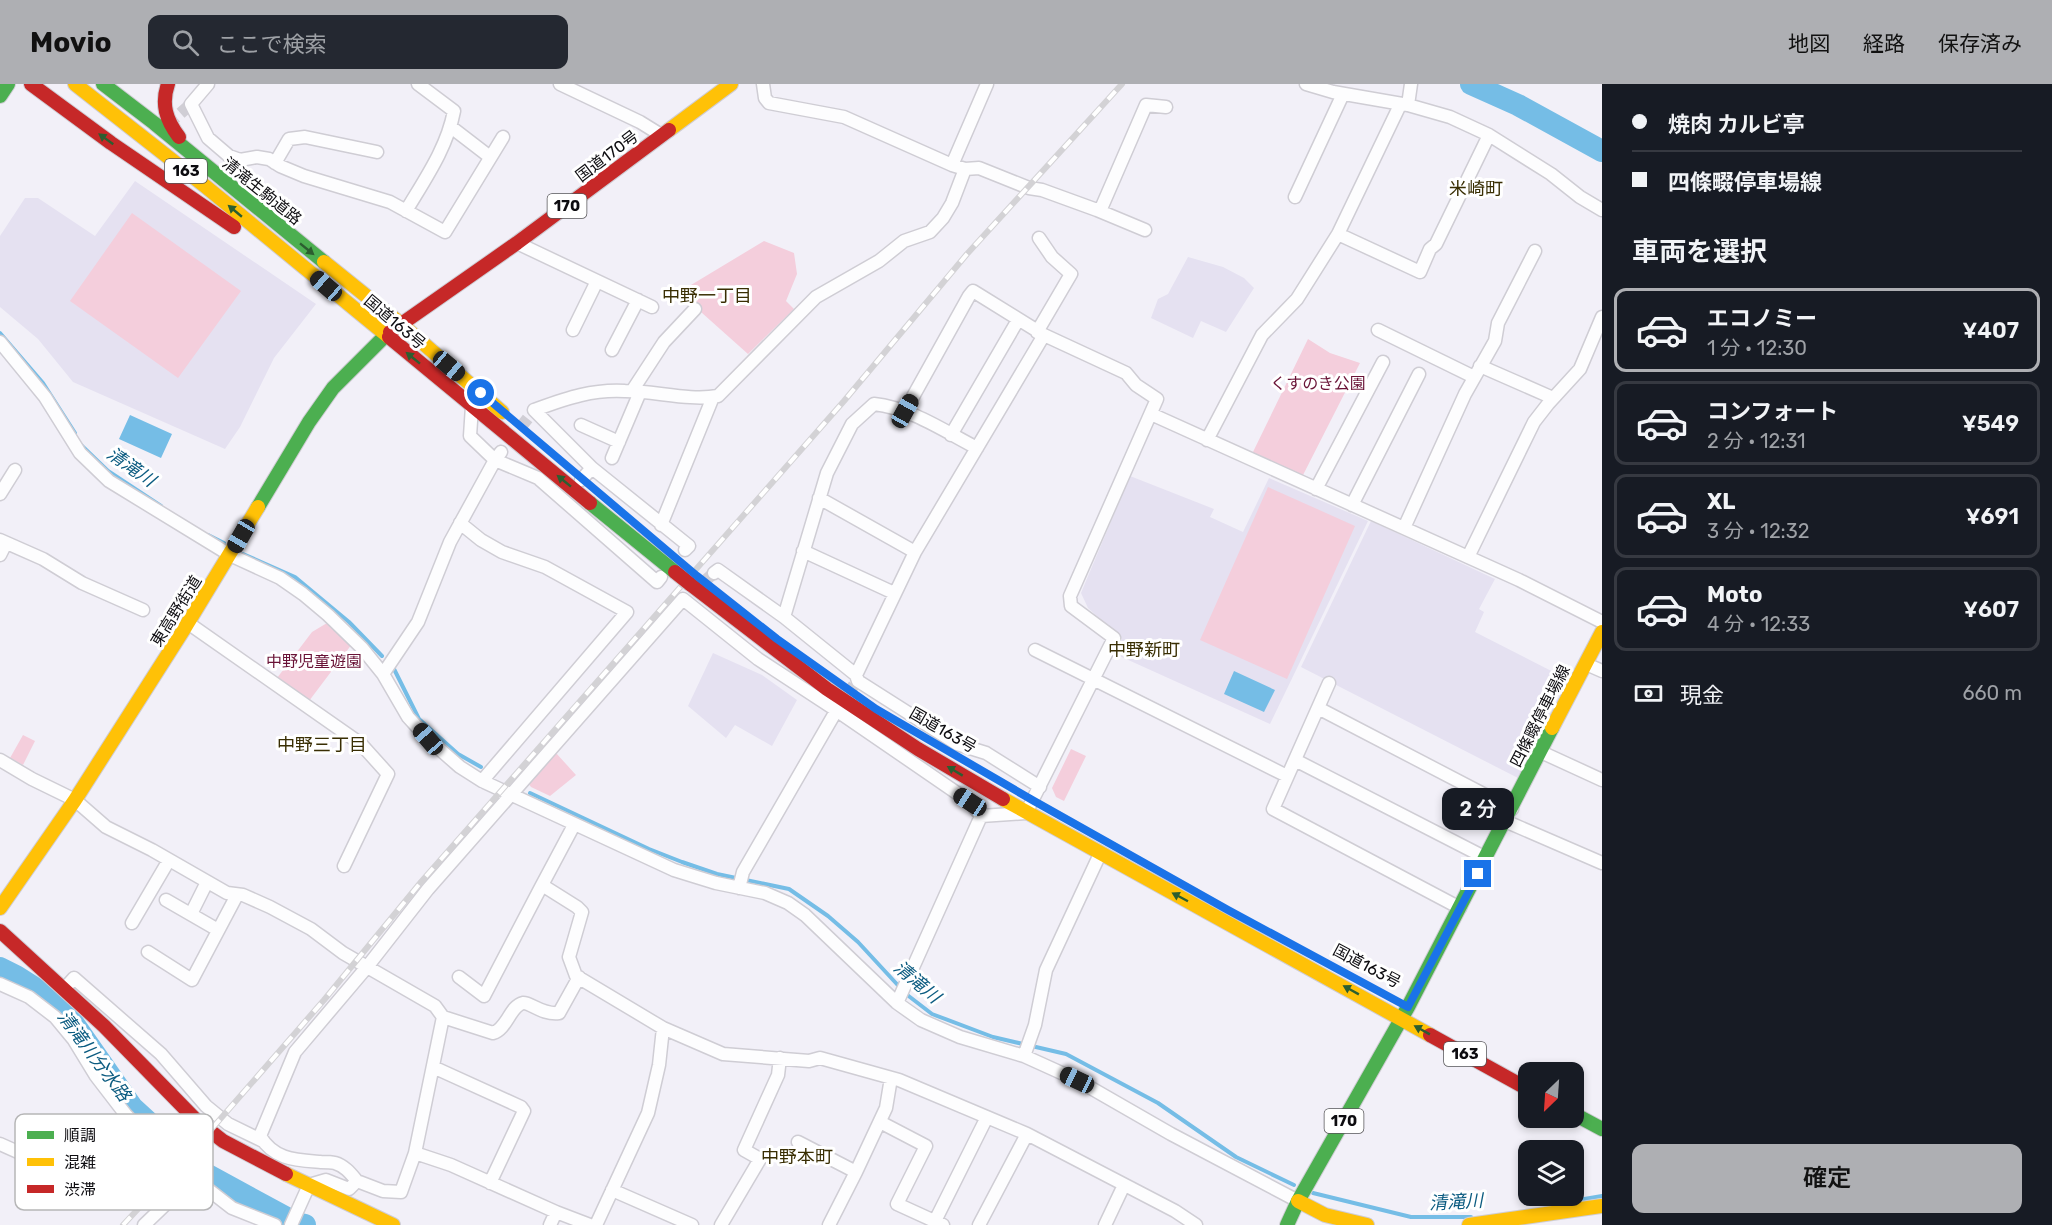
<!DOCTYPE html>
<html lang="ja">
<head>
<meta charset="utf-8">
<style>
  body { margin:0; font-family:Rubik,"Noto Sans JP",sans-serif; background:#242831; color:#f1f3f6; height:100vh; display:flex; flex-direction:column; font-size:22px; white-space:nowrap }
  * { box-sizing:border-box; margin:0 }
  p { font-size:20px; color:#9ea1a6 }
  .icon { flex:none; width:33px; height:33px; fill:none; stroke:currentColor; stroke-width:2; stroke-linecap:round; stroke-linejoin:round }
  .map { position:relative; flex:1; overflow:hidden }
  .drawer { display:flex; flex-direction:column; background:#171b24; width:450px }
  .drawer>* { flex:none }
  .banner { display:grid; align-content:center; height:132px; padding:0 30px; background:#171b24 }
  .needle { width:39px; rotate:205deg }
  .tools { position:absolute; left:1518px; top:978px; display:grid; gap:12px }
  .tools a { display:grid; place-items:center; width:66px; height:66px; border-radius:12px; background:#171b24; box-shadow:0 3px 9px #0003; font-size:30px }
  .end { position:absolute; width:27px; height:27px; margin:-14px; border:8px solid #1a73e8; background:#fff; box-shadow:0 0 0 3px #fff }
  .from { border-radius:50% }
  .bubble { position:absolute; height:42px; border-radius:12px; background:#171b24; box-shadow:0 3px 9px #0003; font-size:20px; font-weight:600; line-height:42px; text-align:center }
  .car { position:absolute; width:18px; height:36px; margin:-18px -9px; border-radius:8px; box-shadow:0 0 4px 2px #0007; background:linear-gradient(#222 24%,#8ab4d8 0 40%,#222 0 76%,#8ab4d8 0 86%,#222 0) }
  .banner b { display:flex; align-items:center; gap:21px; height:57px; font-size:22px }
  .banner b+b { border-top:2px solid #363941 }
  .banner i { width:15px; height:15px; background:#f1f3f6 }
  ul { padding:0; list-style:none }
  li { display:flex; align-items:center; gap:18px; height:84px; margin:0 12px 9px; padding:0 18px; border:3px solid #363941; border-radius:12px }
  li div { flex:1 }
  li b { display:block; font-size:22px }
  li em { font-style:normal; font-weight:600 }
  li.selected { border-color:#aeafb3 }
  li>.icon { width:54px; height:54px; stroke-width:1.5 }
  h2 { padding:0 30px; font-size:27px; line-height:72px }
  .pay { display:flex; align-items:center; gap:15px; height:66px; padding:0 30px; font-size:22px }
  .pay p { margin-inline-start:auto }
  .action { display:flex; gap:12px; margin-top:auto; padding:12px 30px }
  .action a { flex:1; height:69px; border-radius:12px; background:#aeafb3; color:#111; font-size:24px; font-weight:600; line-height:69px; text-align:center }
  header { display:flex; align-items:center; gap:36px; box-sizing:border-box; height:84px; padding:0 30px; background:#aeafb3; color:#111 }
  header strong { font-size:28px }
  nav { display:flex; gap:33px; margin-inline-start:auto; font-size:21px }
  .search { width:420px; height:54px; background:#242831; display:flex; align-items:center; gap:15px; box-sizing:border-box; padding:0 21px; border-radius:12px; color:#9ea1a6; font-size:22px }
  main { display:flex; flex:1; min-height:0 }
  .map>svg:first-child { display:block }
  .built { fill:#e5e1f1 }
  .green { fill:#f4cedc }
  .water { fill:#75bde6 }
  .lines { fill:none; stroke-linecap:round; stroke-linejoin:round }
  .stream { stroke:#75bde6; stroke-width:4 }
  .river { stroke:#75bde6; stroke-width:22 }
  .street-tunnel { stroke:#d0ced5; stroke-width:12; stroke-dasharray:12 6; stroke-linecap:butt }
  .street-casing { stroke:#cfcdd4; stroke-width:15 }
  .fast-casing { stroke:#cfcdd4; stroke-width:16 }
  .slow-casing { stroke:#cfcdd4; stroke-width:16 }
  .jam-casing { stroke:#cfcdd4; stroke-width:16 }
  .street { stroke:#fdfdfe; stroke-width:12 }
  .fast { stroke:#4caf50; stroke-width:14 }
  .slow { stroke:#ffc107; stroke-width:14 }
  .jam { stroke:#c62828; stroke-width:14 }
  .rail-casing { stroke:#d3d2d5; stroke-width:6 }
  .rail { stroke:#fff; stroke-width:4; stroke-dasharray:11; stroke-linecap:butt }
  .jam-bridge-casing { stroke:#cfced2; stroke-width:16; stroke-linecap:butt }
  .jam-bridge { stroke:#c62828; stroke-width:14 }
  .oneway { fill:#2c5e30 }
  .route { stroke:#1a73e8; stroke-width:8 }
  .labels { text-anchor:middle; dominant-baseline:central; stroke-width:6; stroke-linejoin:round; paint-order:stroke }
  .shield { fill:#fff; stroke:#565558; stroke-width:1.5 }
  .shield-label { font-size:15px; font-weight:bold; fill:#0d0c10 }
  .street-label { font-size:16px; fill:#0d0c10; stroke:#fff }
  .park-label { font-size:16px; fill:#691236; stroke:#fff }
  .neighbourhood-label { font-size:18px; fill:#392e03; stroke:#fff }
  .water-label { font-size:18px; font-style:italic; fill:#0c5c81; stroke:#fff }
  .key { fill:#fff; stroke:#b6b6b7; stroke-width:1.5 }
  .key-label { font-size:16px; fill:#0d0c10 }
</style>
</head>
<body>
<header>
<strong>Movio</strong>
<div class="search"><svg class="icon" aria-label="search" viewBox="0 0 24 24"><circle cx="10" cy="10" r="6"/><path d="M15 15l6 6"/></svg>ここで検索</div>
<nav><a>地図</a><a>経路</a><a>保存済み</a></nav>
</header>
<main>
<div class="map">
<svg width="1602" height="1141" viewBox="0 0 1602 1141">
  <rect width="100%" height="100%" fill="#f2f0f8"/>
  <path class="built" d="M135,97L316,220L274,274L240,343L225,365L73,298L38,255L0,223V152L25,114H38L95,152Z
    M1188,173L1223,183L1244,194L1254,204L1226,248L1201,237L1193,254L1151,234L1158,215L1168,210Z
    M1130,392L1214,425L1210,433L1243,448L1269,394L1368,437L1270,640L1115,570L1122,555L1088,524L1081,509Z
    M1371,437L1495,495L1479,525L1484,528L1475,548L1567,595L1518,694L1301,583Z
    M713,569L762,591L797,616L772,662L735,641L726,654L688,622Z"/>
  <path class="green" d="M132,129L241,207L178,294L70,217Z
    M764,157L794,169L797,190L786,217L794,225L748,270L683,212L691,201Z
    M1308,255L1330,269L1360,279L1302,393L1252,370Z
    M1268,403L1355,442L1287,595L1200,556Z
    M327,539L352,560L309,617L277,594L312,548Z
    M23,651L35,657L23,681L10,674Z
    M1071,665L1086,672L1064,717L1056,713L1052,704Z
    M556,669L576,691L550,712L531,703L528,699Z"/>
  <path class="water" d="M130,331L172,350L161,374L119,355Z
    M1234,587L1275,606L1264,628L1224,610Z"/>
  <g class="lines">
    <path class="stream" d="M0,249L43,299L75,349
      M81,361L108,387L161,422
      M208,451L224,459
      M243,470L295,493L349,538L382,572
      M394,585L419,635L458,670L481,683
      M530,709L649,765L682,778L717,790L789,805L828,832L858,858L906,910L932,930L993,953L1066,970L1158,1019L1236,1073L1294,1101
      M1313,1109L1411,1133H1471
      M1549,1121L1602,1112"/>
    <path class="river" d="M1471,0L1518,21L1602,67
      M0,884L16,892L46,911L74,940L132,1023L204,1089L296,1139L305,1141"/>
    <path class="street-tunnel" d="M167,41L191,20
      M509,358L528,334
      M692,508L714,489
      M841,620L854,601"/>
    <defs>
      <path id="street" d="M208,0L191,20L208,54L229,72L240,76L257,73L269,75L280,82L304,92L390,118L445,148L503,53
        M560,0L640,38L661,51
        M763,0L765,14L769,19L844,33L952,81
        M1306,0L1333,8L1408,21L1450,33L1489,51L1551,90L1580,113L1602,126
        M1408,21L1411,0
        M451,43L490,73
        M275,79L289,55L305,53L377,68
        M965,85L979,84L1029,104L1042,106L1097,126L1145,146
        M1295,113L1343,10
        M406,127C425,95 447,64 454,27L418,0
        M1100,127L1146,21L1166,23
        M1338,150L1420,188L1430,165L1436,160L1489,51
        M517,159L652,223
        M573,246L597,197
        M1378,246L1474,293
        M1037,248L1071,190L1052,173L1039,154
        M0,258L45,313L80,369L109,397L230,471L280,494L303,510L328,531L362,564L383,590L408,633L428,655L460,683L482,697L674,786L716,799L765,809L788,819L805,831L897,919L921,936L960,953L1024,972L1077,996L1171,1050L1298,1117
        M612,266L638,216
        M1480,282L1553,314
        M632,307L664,258L695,225
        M1151,330L1519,496L1602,538
        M581,341L619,358
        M951,351L1018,236
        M1207,356L1262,251L1297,215L1338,150L1400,21
        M501,368L495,376L538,394L657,498L661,493
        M612,374L640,308
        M592,384L689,462L685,466
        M581,396L592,384L534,326C565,315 591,305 625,307C656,307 688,317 718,312L816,213L879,177L904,157L930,148L943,134L952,119L965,85L952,81L987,0
        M1316,405L1383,278
        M0,410L15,386
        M819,414L915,468
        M1352,421L1419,290
        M460,439L481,456L502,468L545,483L627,528L482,697
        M661,441L713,313
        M1404,444L1465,310L1495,257L1498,239L1535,167
        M0,456L43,475L82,499L143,526
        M803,467L894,509
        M0,471L6,459
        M1468,473L1534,338L1548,320L1580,285L1602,233
        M714,489L718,486L784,533L856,591L858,597L957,660L986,669L1040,703
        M784,533L827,389L852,340L874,320C911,324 944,347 977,364
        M188,539L361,660L388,690L344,782
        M1035,566L1287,692
        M1586,580L1602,587
        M383,590L418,538L450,458L495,376L470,352L472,322
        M856,591L915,468L1044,251
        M1329,599L1273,725L1460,824
        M1318,624L1512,725
        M1541,668L1602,696
        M0,676L32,695L75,716L106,743L152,766L227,809L243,811L270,823L311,845L343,869L435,922L443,933L415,1069
        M1295,676L1486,774
        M1505,737L1602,779
        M574,741L542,801L577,823L582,828L569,873L576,892L663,944L723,970L809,977L820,974L899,996L1027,1050L1175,1127L1196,1141
        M739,804L743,788L839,622
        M166,816L218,846
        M191,830L207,798
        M132,839L169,776
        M148,868L192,896L237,811
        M459,893L484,912L542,801
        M0,900L29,913L55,933L74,956L96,992L126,1031L164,1071L232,1124L275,1141
        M65,904L74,894L161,970L206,1022L228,1040L263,1057
        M897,919L981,732L1026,729L1114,554L1071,522L1070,512L1157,315L1136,301L1126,289L1044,251L973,207L969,212L905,327
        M443,933L493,949C507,945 510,922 523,919C530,918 542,931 559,929L579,893
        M1024,972L1035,941L1046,886L1100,770
        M433,983L521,1023L524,1027L490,1099
        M880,1038L926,1062L897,1120L943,1141
        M798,1058L856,1088L886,1024L891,994
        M0,1060L38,1077L84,1106
        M357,1097C351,1090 345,1082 335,1079C331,1078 326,1078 321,1078C296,1076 274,1076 260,1052L295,968L367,883L428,805L683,515L758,575L836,626L970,718L981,732
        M612,1106L692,1141
        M144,1141L193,1094
        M291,1141L309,1101L326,1096L349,1105L357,1097L383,1107L401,1108L415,1069L451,1081L556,1128
        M550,1141L556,1128L590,1141
        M596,1141L648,1029L659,981L663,944
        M721,1141L760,1075L744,1066L778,991L780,974
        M829,1141L856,1088
        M933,1141L987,1033
        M979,1141L1027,1050
        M1105,1141L1124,1101"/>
      <path id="fast" d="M103,0L154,39L324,178
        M0,12L8,0
        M590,419L675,488
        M258,423L309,338L333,304L385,252
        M1408,923L1552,644
        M1574,1030L1602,1045
        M1287,1141L1298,1117L1408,923"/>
      <path id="slow" d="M75,0L205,102L389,253
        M669,46L731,0
        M324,178L401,240L502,328
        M1552,644L1602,548
        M1003,715L1430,951
        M0,824L75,716L184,545L258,423
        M286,1090L393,1141
        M1298,1117L1325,1131L1367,1141
        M1469,1141L1602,1122"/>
      <path id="jam" d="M31,0L111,59L234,143
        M168,0C161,20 166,36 179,53
        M390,248L517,159L669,46
        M389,253L590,419
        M690,500L827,605L918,665L1003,715
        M0,847L104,942L195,1035L223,1057L286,1090
        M1430,951L1528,1005"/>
    </defs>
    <use href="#street" class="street-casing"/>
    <use href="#fast" class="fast-casing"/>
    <use href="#slow" class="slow-casing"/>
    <use href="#jam" class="jam-casing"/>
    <use href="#street" class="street"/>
    <use href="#fast" class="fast"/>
    <use href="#slow" class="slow"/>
    <use href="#jam" class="jam"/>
    <defs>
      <path id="rail" d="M123,1141L195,1064L324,916L421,798L844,317L967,170L1122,0"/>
    </defs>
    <use href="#rail" class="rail-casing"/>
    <use href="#rail" class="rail"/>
    <defs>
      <path id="jam-bridge" d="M675,488L690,500"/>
    </defs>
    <use href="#jam-bridge" class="jam-bridge-casing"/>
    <use href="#jam-bridge" class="jam-bridge"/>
  </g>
  <defs><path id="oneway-solid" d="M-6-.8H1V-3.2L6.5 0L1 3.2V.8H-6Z" transform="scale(1.5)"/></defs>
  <g class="oneway">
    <use href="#oneway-solid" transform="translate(106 55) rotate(-144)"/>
    <use href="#oneway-solid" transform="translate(235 127) rotate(-140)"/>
    <use href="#oneway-solid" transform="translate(307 165) rotate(39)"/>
    <use href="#oneway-solid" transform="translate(413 274) rotate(-141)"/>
    <use href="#oneway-solid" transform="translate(564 397) rotate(-141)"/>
    <use href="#oneway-solid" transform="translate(955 687) rotate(-149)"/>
    <use href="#oneway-solid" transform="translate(1180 813) rotate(-152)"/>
    <use href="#oneway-solid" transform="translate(1351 906) rotate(-151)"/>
    <use href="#oneway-solid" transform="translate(1422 946) rotate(-151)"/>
  </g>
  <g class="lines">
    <path class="route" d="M481,309L697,492L777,555L876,625L1034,717L1228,826L1408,923L1478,790"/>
  </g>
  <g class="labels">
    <g class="shield">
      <rect x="165" y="75" width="42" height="24" rx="4.5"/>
      <rect x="547.5" y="110" width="39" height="24" rx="4.5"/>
      <rect x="1444" y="958" width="42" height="24" rx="4.5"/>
      <rect x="1324.5" y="1025" width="39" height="24" rx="4.5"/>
    </g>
    <g class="shield-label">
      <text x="186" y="87">163</text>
      <text x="567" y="122">170</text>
      <text x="1465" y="970">163</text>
      <text x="1344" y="1037">170</text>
    </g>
    <g class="street-label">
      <text transform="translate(607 72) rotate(-37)">国道170号</text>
      <text transform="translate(262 107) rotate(39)">清滝生駒道路</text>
      <text transform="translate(395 238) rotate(40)">国道163号</text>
      <text transform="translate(176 527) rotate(-58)">東高野街道</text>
      <text transform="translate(1540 632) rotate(-63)">四條畷停車場線</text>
      <text transform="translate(943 646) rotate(30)">国道163号</text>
      <text transform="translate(1367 882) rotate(28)">国道163号</text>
    </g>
    <g class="park-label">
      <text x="1318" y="299">くすのき公園</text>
      <text x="314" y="577">中野児童遊園</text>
    </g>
    <g class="neighbourhood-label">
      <text x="1476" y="105">米崎町</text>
      <text x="707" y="212">中野一丁目</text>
      <text x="1144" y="566">中野新町</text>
      <text x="322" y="661">中野三丁目</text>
      <text x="797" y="1073">中野本町</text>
    </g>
    <g class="water-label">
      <text transform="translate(131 383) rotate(35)">清滝川</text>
      <text transform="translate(917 898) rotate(40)">清滝川</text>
      <text transform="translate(94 972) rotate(53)">清滝川分水路</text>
      <text transform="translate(1456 1118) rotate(-3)">清滝川</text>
    </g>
  </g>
  <rect x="15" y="1030" width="198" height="96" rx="9" class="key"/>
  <rect x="27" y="1047" width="27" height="8" fill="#4caf50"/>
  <rect x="27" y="1074" width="27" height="8" fill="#ffc107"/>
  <rect x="27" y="1101" width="27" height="8" fill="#c62828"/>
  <g class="key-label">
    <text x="64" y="1057">順調</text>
    <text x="64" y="1084">混雑</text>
    <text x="64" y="1111">渋滞</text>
  </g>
</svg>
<div class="tools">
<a><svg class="needle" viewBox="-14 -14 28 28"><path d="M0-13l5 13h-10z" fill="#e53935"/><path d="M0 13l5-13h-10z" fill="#9ea1a6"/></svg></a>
<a><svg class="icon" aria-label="layers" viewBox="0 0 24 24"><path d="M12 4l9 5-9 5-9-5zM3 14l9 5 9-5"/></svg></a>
</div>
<i class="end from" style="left:481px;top:309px"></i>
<i class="end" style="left:1478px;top:790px"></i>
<div class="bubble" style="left:1442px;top:704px;width:72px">2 分</div>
<i class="car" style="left:326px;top:202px;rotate:311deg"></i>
<i class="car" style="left:449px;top:282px;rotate:130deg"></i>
<i class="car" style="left:905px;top:327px;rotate:29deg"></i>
<i class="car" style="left:241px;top:452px;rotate:210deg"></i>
<i class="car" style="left:428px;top:655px;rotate:319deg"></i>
<i class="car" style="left:970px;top:718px;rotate:303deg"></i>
<i class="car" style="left:1077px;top:996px;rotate:295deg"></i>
</div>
<section class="drawer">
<div class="banner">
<b><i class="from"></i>焼肉 カルビ亭</b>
<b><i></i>四條畷停車場線</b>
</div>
<h2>車両を選択</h2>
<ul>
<li class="selected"><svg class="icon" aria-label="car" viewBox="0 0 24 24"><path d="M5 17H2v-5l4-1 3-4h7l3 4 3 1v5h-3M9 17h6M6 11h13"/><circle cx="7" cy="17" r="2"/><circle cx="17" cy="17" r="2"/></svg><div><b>エコノミー</b><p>1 分 · 12:30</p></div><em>¥407</em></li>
<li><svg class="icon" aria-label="car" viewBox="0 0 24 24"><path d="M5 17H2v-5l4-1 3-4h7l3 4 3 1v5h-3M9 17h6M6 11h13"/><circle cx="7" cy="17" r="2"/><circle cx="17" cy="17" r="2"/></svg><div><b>コンフォート</b><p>2 分 · 12:31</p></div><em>¥549</em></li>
<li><svg class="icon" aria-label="car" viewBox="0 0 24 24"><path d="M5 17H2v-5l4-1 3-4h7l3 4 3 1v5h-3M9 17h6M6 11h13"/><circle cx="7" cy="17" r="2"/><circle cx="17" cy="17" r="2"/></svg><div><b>XL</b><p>3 分 · 12:32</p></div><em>¥691</em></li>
<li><svg class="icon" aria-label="car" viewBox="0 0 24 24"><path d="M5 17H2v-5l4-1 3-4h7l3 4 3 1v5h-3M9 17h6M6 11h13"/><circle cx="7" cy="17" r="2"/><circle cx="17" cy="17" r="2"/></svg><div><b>Moto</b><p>4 分 · 12:33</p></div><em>¥607</em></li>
</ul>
<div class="pay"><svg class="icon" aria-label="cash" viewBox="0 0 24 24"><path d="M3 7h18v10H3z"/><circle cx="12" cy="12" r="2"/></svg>現金<p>660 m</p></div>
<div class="action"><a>確定</a></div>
</section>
</main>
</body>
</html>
